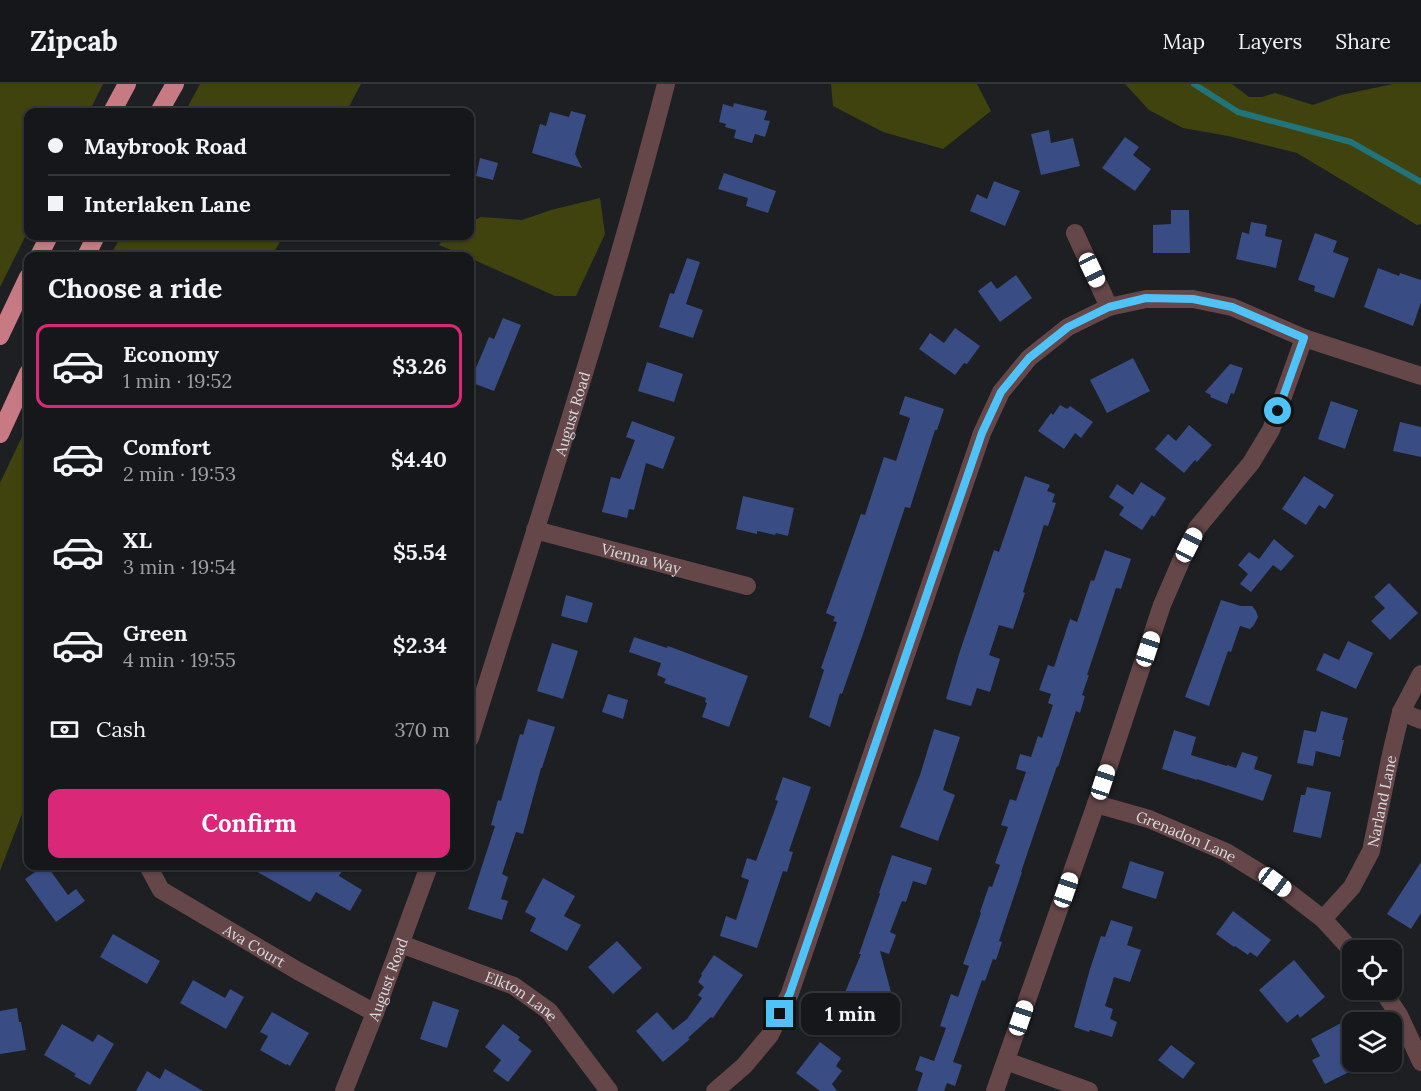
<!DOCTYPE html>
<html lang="en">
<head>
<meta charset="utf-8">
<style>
  body { margin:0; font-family:Lora,serif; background:#232427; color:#f1f3f6; height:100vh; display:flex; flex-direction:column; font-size:22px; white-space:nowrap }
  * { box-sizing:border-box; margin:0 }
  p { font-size:20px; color:#9e9fa2 }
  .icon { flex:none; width:33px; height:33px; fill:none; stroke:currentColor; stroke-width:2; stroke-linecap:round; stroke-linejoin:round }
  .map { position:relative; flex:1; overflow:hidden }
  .panel { position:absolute; left:24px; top:168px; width:450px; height:618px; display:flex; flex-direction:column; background:#16171a; border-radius:12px; box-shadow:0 2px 4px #0004,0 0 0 2px #353639 }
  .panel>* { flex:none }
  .top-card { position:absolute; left:24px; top:24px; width:450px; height:132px; border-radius:12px; box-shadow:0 2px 4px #0004,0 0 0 2px #353639; display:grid; align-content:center; height:132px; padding:0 24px; background:#16171a }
  .buttons { position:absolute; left:1342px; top:856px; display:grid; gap:12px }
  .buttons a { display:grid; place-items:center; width:60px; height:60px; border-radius:12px; background:#16171a; box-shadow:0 2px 4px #0004,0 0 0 2px #353639; font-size:30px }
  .end { position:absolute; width:27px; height:27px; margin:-14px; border:8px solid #4fc3f7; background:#111; box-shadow:0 0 0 3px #111 }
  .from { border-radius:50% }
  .bubble { position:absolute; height:42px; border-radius:12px; background:#16171a; box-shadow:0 2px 4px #0004,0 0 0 2px #353639; font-size:20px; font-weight:800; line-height:42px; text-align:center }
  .car { position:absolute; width:18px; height:36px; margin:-18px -9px; border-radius:8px; box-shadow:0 0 4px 2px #0007; background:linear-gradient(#fff 24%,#345 0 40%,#fff 0 76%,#345 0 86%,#fff 0) }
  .top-card b { display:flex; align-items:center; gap:21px; height:57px; font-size:22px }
  .top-card b+b { border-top:2px solid #353639 }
  .top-card i { width:15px; height:15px; background:#f1f3f6 }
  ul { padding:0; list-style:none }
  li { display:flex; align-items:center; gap:18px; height:84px; margin:0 12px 9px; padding:0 12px; border:3px solid transparent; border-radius:12px }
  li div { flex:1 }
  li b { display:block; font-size:22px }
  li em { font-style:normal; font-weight:800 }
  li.active { border-color:#db2777 }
  li>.icon { width:54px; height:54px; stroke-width:1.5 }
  h2 { padding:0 24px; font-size:27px; line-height:72px }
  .pay { display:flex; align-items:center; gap:15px; height:66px; padding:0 24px; font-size:22px }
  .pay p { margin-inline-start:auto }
  .cta { display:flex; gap:12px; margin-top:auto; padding:12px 24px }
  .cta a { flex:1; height:69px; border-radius:12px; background:#db2777; color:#fff; font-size:24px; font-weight:800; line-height:69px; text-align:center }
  header { display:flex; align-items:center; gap:36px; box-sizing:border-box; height:84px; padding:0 30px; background:#16171a; border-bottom:2px solid #353639 }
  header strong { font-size:28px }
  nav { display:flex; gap:33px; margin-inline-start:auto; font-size:21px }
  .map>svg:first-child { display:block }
  .green { fill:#41430f }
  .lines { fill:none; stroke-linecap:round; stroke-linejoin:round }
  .stream { stroke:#217479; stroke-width:6 }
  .building { fill:#394c84 }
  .minor { stroke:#654649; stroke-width:18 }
  .highway { stroke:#c77a83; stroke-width:18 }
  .route { stroke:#4fc3f7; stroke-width:8 }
  .labels { text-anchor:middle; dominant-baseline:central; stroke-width:6; stroke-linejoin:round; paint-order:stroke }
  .street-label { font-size:15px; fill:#dadbde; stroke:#1d1f23 }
</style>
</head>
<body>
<header>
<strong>Zipcab</strong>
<nav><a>Map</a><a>Layers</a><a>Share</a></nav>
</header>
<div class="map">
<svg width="1421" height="1007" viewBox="0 0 1421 1007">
  <rect width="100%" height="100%" fill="#1d1f23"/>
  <path class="green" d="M0,0H103L89,28H28V147L0,203Z
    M200,0H361L346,28H185Z
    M831,0H977L991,27L943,65L883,48L833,22Z
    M1125,0H1232L1249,13H1262L1275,9L1313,21L1341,11L1393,0H1421V140L1417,141L1297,69L1228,52L1183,44L1149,26Z
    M600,114L605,150L576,212H555L470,174V172H466L439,161L445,152H470V138L481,133L522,136L551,126Z
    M121,152H283L272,172H110Z
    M28,340V714L0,787V399Z"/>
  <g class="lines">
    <path class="stream" d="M1194,0L1238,28L1351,58L1421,98"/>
  </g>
  <path class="building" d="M734,19L767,27L764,36L770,37L765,53L755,50L752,59L734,54L736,46L725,43L726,40L719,38L723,20L733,23Z
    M571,27L586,31L575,70L582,84L532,69L540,40L546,42L550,28L569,33Z
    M1049,46L1051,59L1073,54L1080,82L1041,91L1031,50Z
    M1125,53L1139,63L1133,71L1151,85L1135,107L1102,84Z
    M480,74L498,79L493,96L476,92Z
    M724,89L776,107L768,129L746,122L748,114L718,105Z
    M994,97L1020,107L1005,142L970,127L977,110L987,115Z
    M1171,126H1189L1190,169H1153V141L1171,140Z
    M1251,138L1267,141L1265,152L1282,156L1276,184L1236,175L1242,148L1249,150Z
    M1315,149L1337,157L1333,168L1349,174L1334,214L1314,207L1315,202L1298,196Z
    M687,174L700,178L686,220L703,226L693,254L659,243L670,209L674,210Z
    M1378,184L1399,192L1400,189L1421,196V218L1413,242L1364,223Z
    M1016,191L1032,214L1000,238L978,207L991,197L997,205Z
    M503,234L521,241L494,307L470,298L489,253L494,255Z
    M955,244L980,262L967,280L964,279L955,291L919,265L930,249L944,259Z
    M1133,274L1150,307L1107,329L1090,296Z
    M647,278L683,290L674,318L638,307Z
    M1230,280L1243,284L1234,310L1231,309L1227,320L1210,313L1211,311L1205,308Z
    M905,312L944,325L937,346H935L910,424L905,423L864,547L842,610L840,609L830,643L809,633L824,586L821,584L837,538L833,537L835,533L826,529L861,430L865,431L884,373L896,377L910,334L899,330Z
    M1331,317L1358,326L1345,365L1318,355Z
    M1060,321L1067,325L1070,322L1093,338L1081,354L1075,349L1064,365L1038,347L1051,329L1053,331Z
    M632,337L675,353L663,385L646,379L634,426L629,425L627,434L602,428L611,393L620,395L635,356L626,353Z
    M1400,338L1421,343V373L1393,367Z
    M1189,341L1212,361L1197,378L1195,376L1184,389L1155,365L1168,350L1176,357Z
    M1025,392L1050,401L1047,407L1055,410L1052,418L1056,419L1048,442L1044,441L1023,508L1025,509L1013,545L999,541L989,571L1000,575L990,608L977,604L971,622L946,615L959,570L994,466L999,468Z
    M1304,392L1334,411L1325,425L1319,421L1306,441L1282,425Z
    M1141,398L1166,414L1154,433L1152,431L1142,446L1119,431L1124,423L1109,413L1117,400L1133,411Z
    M743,412L794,424L788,452L776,449L775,451L757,447V450L736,445Z
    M1274,455L1294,472L1281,487L1273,481L1251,508L1240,500L1248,490L1238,481L1249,468L1259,475Z
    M1105,466L1131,475L1121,505L1116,504L1087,591H1089L1082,611L1085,612L1080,629L1076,627L1058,683L1057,682L1021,788H1022L999,857L1002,858L996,876L993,875L985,897L982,896L953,978L962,981L955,1002L947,999L944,1007H917L923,989L915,986L920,972L934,977L946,944L940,942L951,910L958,913L969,882L963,880L981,829L980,828L989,802L992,803L1000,781L995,779L1008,743L1001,741L1010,715L1016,717L1026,688L1016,685L1020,670L1031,673L1038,652L1042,654L1053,621L1048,619L1051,610L1039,606L1048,581L1054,583L1070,535L1077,538L1091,496L1094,497Z
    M1389,499L1418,529L1390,556L1371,537L1385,524L1374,513Z
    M566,511L593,519L587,539L561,532Z
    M1221,516L1241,522H1252L1256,527L1258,533L1254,541L1250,545L1240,542L1231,568L1228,567L1209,622L1185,613Z
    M634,553L667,564L668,562L748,592L729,643L702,633L707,619L705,618L706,614L664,599L666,595L657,591L661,579L629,568Z
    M1348,557L1373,569L1356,605L1316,586L1324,569L1339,576Z
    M552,559L578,567L563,615L537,607Z
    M608,610L628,616L623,635L602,628Z
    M1321,627L1348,634L1342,656H1344L1340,673L1316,667L1313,682L1297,679L1304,646L1316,648Z
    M528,635L555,643L542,684H541L523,750L516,748L502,790L508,793L501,815L508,817L502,836L468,825L495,742L491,741L498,716L501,717L520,650L523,651Z
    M934,645L960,653L943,706L955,711L938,757L900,743L920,691Z
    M1174,646L1196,653L1191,671L1227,682V681L1236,684L1242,668L1258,673L1254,685L1272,691L1263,717L1197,695V696L1162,685Z
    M783,693L811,703L789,767L793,768L787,788L783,787L757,864L720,852L726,832L736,836L749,796L741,793L747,774L756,777L778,717L775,716Z
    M1307,703L1331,708L1321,754L1293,748L1301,711H1305Z
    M892,771L932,784L926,801L913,797L906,818L902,817L890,848L896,851L889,870L880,867L891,908L889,915L881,918L868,949L834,935L861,870H859L880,810L879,809Z
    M1130,777L1164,788L1156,815L1122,804Z
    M1421,778V829L1411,845L1387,830Z
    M44,782H47L68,811L76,805L85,817L56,838L25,795Z
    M247,782H345L339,792L362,806L350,827L316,808L310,818Z
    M543,794L575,812L564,832L581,841L567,867L530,847L536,834L525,828Z
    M1233,827L1271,856L1257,873L1250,868L1248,871L1235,862L1234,863L1216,850Z
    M1111,836L1133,843L1127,861L1141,866L1130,898L1114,893L1105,922L1113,925L1110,935L1117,938L1112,953L1090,946L1089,948L1074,943L1090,885L1101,852L1105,853Z
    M113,850L160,877L147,900L100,873Z
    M617,857L642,884L613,910L588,883Z
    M714,871L743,891L713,934L711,933L688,954L690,955L663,978L636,947L657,928L673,946L687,935L702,914L698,911L704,903L698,898L702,891L701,890Z
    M1294,876L1325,913L1300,934L1298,930L1287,939L1259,906Z
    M193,896L225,914L230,905L244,913L226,945L180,919Z
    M433,917L459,926L447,964L420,955Z
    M17,924L19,938H21L26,966L0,970V927Z
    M272,928L309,949L290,982L287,980L286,981L260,966L268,952L260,948Z
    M1343,938L1353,957V986L1325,1000L1312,976L1320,972L1311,955Z
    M62,940L93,958L98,950L114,960L90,1001L74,992L76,990L44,971Z
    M503,940L520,953L518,956L532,967L508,998L493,987L501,976L485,963Z
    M820,958L841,974L836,982L842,987L832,1000L837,1007H820L796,989Z
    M1171,961L1195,979L1183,995L1158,976Z
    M165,985L203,1007H136L147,987L160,995Z"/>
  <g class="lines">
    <g class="minor">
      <path d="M1075,149L1109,223"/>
      <path id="s1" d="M535,446L747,502"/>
      <path d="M1401,628L1421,636"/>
      <path id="s2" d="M470,654C538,437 609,221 666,0"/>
      <path id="s3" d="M1096,720L1149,735L1226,768L1275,798L1323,835L1353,868"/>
      <path id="s4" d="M148,782L161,806L298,887L375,929"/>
      <path id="s5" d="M1323,835L1352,803L1371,767L1391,670L1401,628L1421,590"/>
      <path id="s6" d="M401,860L514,902L549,927L609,1007"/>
      <path d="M1382,906L1399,931L1421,978"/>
      <path d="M1006,977L1089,1007"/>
      <path id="s7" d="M344,1007L375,929L429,782"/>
      <path d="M715,1007L744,982L770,951L790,909L982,349L1001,308L1029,274L1068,243L1109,223L1146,215H1193L1232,223L1304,254L1421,292"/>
      <path d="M995,1007L1096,720L1162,521L1181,477L1197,444L1251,379L1271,346L1304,254"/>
    </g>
    <path class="highway" d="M112,28L127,0
      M159,28L175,0
      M39,172L49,152
      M86,172L96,152
      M0,252L28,193
      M0,350L28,289"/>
  </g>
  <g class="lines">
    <path class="route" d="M780,930L790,909L982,349L1001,308L1029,274L1068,243L1109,223L1146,214L1193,215L1232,223L1304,254L1278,327"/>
  </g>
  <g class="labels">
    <g class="street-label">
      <text stroke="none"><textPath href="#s2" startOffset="340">August Road</textPath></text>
      <text stroke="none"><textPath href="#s1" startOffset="110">Vienna Way</textPath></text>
      <text stroke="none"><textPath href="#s5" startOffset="135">Narland Lane</textPath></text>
      <text stroke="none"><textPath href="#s3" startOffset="96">Grenadon Lane</textPath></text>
      <text stroke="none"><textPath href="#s4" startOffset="136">Ava Court</textPath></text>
      <text stroke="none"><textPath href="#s7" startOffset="120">August Road</textPath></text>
      <text stroke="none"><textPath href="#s6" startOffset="132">Elkton Lane</textPath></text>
    </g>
  </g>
</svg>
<div class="buttons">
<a><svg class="icon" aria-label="locate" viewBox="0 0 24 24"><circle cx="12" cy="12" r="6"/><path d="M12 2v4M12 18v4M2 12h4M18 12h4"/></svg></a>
<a><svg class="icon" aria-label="layers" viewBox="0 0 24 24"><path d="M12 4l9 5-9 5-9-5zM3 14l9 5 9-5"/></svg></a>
</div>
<i class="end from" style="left:1278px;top:327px"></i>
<i class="end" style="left:780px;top:930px"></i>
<div class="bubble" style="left:801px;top:909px;width:99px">1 min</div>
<i class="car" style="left:1092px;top:186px;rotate:155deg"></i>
<i class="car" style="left:1189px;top:461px;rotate:27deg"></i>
<i class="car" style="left:1148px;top:565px;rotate:18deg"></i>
<i class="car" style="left:1103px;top:698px;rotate:18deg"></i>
<i class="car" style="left:1275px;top:798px;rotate:127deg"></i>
<i class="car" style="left:1066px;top:806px;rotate:19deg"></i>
<i class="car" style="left:1021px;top:934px;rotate:19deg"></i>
<div class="top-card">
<b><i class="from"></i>Maybrook Road</b>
<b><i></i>Interlaken Lane</b>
</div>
<section class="panel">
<h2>Choose a ride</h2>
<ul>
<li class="active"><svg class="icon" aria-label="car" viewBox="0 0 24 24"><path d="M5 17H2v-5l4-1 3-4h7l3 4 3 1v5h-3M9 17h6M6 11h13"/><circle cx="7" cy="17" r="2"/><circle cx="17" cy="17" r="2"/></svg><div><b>Economy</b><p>1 min · 19:52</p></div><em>$3.26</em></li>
<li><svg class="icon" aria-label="car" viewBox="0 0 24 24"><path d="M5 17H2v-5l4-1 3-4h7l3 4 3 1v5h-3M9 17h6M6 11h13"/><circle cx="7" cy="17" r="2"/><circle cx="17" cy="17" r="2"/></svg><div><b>Comfort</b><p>2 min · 19:53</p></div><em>$4.40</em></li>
<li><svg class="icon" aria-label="car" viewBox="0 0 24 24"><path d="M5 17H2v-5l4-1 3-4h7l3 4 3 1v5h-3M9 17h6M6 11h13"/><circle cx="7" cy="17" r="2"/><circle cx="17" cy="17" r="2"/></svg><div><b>XL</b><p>3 min · 19:54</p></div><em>$5.54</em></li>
<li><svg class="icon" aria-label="car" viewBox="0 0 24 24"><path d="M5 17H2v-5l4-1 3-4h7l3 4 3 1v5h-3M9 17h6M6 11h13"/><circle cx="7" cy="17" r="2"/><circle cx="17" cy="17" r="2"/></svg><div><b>Green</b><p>4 min · 19:55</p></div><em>$2.34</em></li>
</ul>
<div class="pay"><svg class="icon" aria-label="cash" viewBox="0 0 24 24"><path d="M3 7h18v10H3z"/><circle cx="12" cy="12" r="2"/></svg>Cash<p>370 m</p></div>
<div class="cta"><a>Confirm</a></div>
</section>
</div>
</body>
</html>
